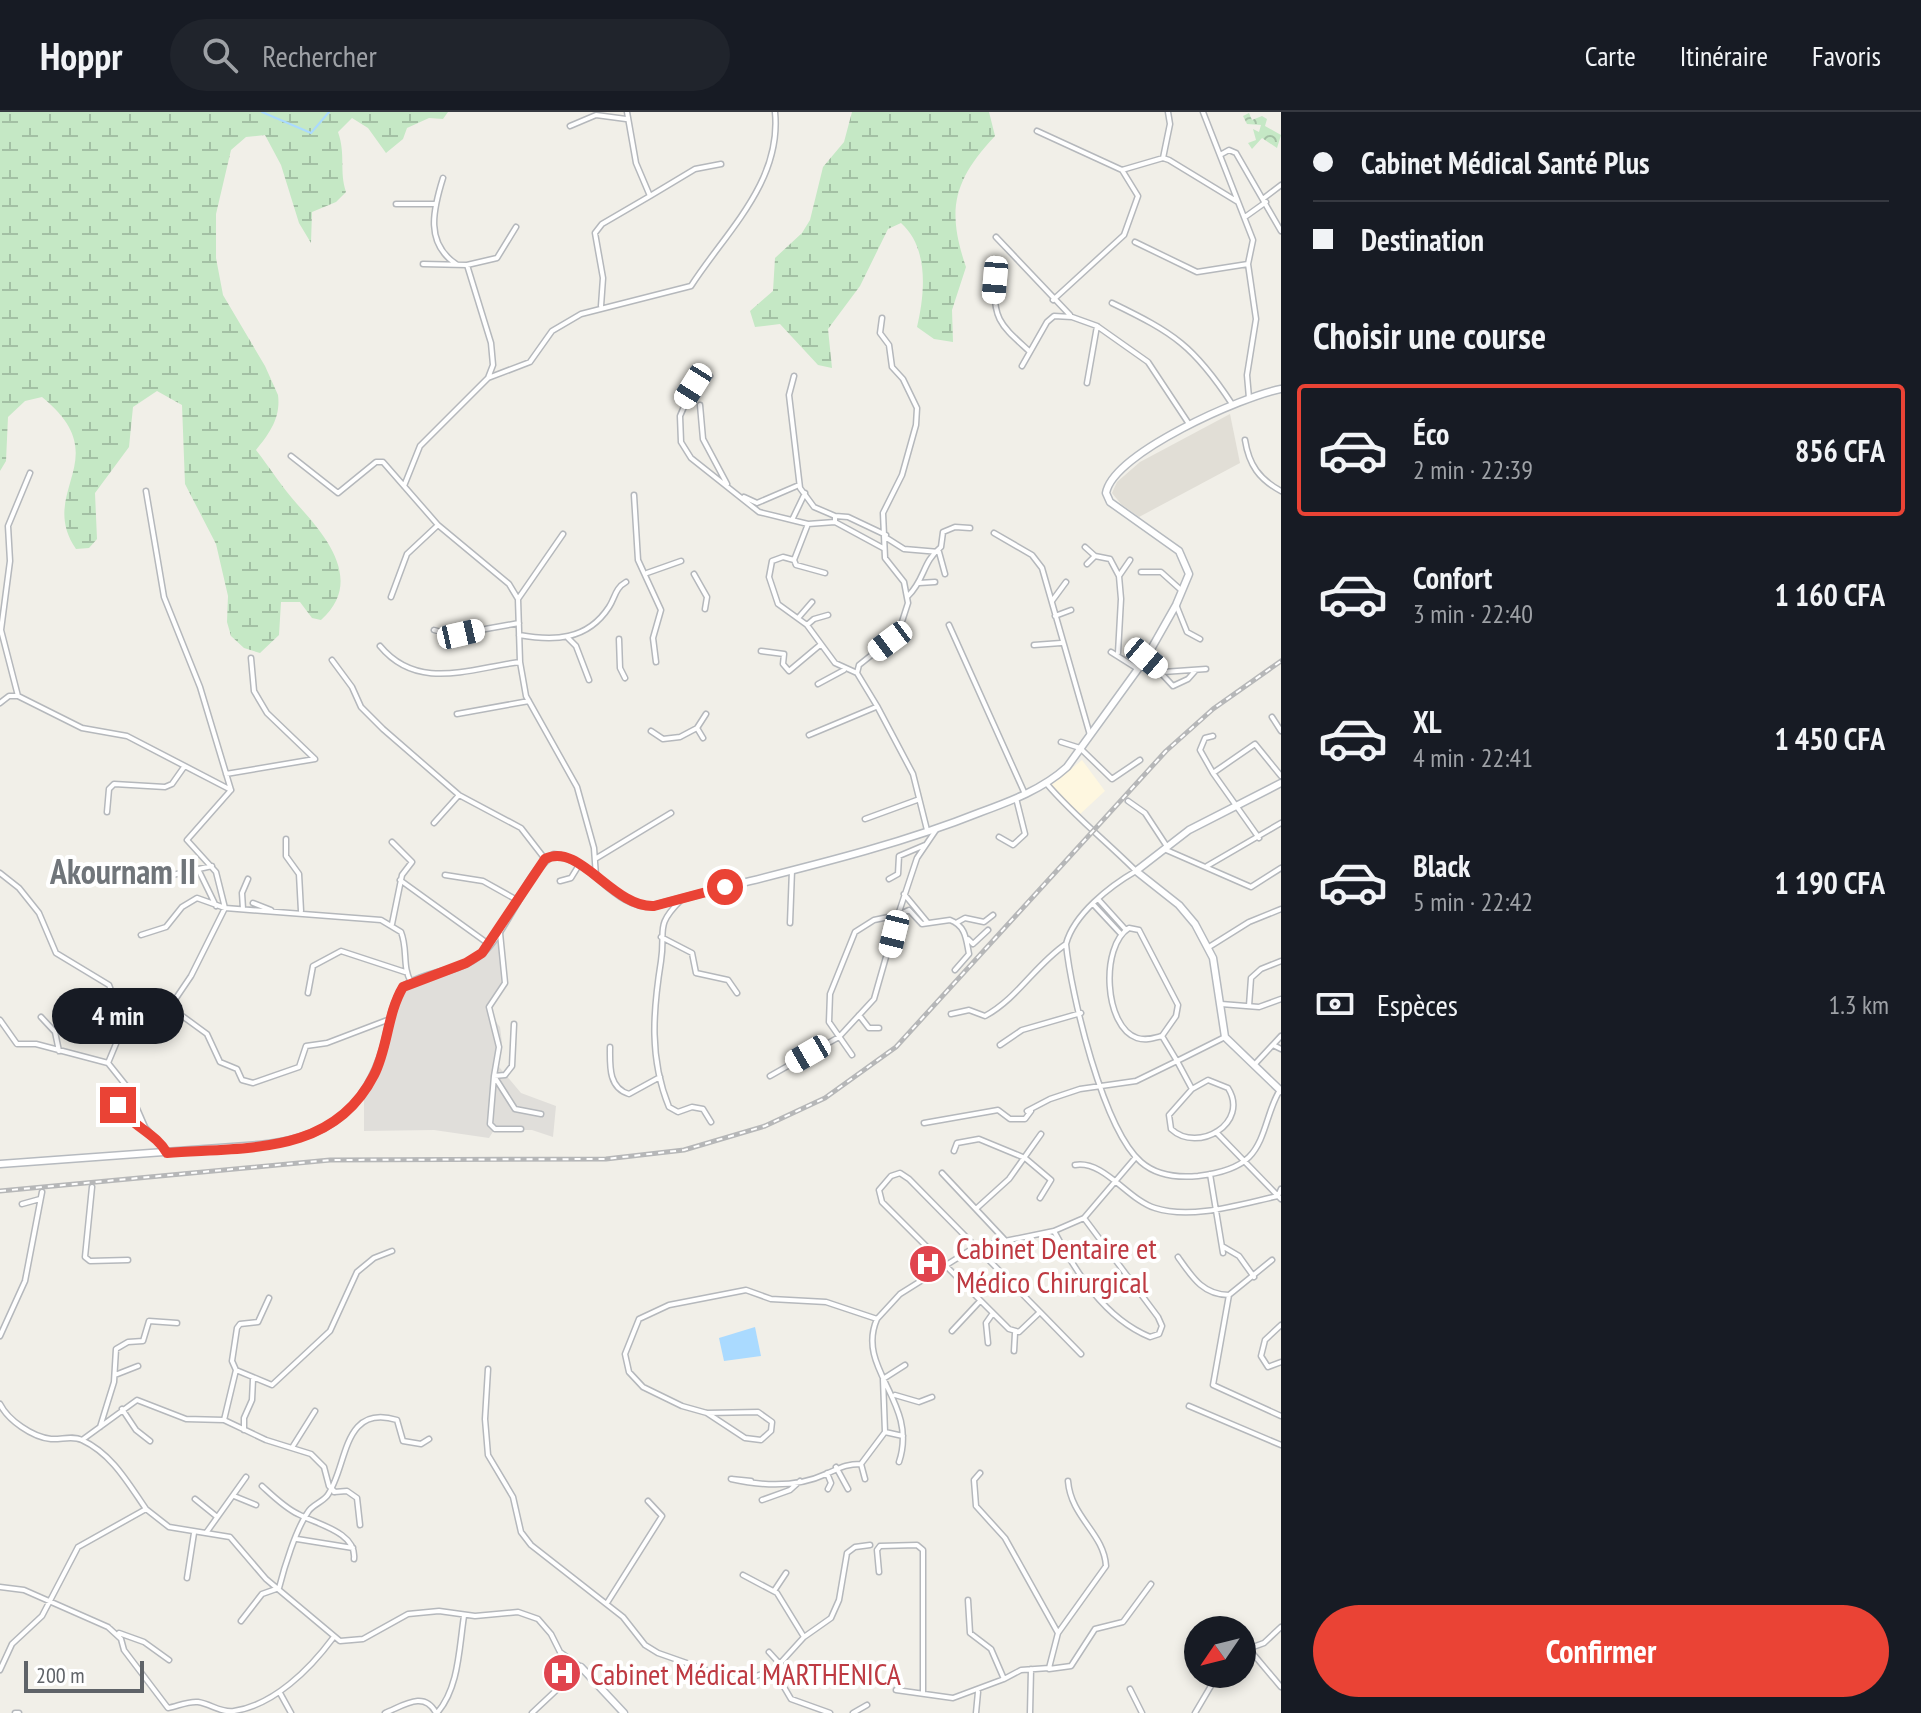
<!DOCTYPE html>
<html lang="fr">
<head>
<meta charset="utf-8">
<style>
  body { margin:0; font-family:"PT Sans Narrow",sans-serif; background:#20242c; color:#f1f3f6; height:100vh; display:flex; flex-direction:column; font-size:30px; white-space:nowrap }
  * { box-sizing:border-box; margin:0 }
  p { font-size:26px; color:#9ea1a6 }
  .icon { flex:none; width:44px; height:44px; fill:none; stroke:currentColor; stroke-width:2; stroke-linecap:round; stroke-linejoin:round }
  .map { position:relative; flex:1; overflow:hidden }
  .side { display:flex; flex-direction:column; background:#171b24; width:640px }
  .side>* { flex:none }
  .hud { display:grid; align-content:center; height:176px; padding:0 32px; background:#171b24 }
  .needle { width:52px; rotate:235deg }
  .buttons { position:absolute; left:1184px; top:1504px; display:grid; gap:16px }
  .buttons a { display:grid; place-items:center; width:72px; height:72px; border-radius:50%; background:#171b24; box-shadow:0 4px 12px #0003; font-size:40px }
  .scale { position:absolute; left:24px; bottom:20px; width:120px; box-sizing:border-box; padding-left:8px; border:4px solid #5f6368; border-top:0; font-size:22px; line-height:28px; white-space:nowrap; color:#5f6368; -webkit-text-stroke:6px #fff; paint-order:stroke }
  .end { position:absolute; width:36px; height:36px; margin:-18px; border:10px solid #ea4335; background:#fff; box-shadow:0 0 0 4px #fff }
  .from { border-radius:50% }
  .bubble { position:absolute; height:56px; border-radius:28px; background:#171b24; box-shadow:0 4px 12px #0003; font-size:26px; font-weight:600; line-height:56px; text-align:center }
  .car { position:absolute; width:24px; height:48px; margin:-24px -12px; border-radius:10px; box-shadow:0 0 6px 2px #0007; background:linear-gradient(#fff 24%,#345 0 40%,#fff 0 76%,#345 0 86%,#fff 0) }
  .hud b { display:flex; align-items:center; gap:28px; height:76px; font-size:30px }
  .hud b+b { border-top:2px solid #363941 }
  .hud i { width:20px; height:20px; background:#f1f3f6 }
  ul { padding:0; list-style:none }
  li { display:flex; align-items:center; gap:24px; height:132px; margin:0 16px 12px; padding:0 16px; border:4px solid transparent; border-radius:8px }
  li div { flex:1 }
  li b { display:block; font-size:30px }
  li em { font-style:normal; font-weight:600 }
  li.active { border-color:#ea4335 }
  li>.icon { width:72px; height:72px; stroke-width:1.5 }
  h2 { padding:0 32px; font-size:36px; line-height:96px }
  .pay { display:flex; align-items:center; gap:20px; height:88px; padding:0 32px; font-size:30px }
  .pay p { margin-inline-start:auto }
  .cta { display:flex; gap:16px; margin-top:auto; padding:16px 32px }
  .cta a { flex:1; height:92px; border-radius:48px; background:#ea4335; color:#fff; font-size:32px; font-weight:600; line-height:92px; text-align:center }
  header { display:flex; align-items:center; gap:48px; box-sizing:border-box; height:112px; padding:0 40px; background:#171b24; border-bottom:2px solid #363941 }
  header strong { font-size:38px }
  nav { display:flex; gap:44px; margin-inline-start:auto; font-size:28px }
  .search { width:560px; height:72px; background:#20242c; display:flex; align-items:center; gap:20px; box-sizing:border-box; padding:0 28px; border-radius:44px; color:#9ea1a6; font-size:30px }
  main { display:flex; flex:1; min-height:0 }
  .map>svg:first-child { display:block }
  .commercial { fill:#fef7e0 }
  .industrial { fill:#e0deda }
  .education { fill:#e1ded6 }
  .forest { fill:url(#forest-crowns) }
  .wetland { fill:url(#wetland-marsh) }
  .water { fill:#aadaff }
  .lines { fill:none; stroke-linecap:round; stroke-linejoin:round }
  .stream { stroke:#aadaff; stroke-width:2 }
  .street-casing { stroke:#b5b8bc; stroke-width:7 }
  .secondary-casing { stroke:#b6babf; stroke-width:9 }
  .street { stroke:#fff; stroke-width:4 }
  .secondary { stroke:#fff; stroke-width:6 }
  .rail-casing { stroke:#b6b7b8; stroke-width:5 }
  .rail { stroke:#fff; stroke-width:2; stroke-dasharray:6; stroke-linecap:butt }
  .route { stroke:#ea4335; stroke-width:10 }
  .labels { text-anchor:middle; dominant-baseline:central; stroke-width:8; stroke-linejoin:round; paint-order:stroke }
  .health-label { font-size:30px; fill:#be3a42; stroke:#fff; text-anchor:start }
  .quarter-label { font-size:34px; font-weight:bold; fill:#70757a; stroke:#fff }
</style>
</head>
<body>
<header>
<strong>Hoppr</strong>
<div class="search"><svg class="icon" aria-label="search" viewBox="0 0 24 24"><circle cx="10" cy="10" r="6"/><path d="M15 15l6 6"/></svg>Rechercher</div>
<nav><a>Carte</a><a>Itinéraire</a><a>Favoris</a></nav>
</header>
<main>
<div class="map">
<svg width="1281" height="1601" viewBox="0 0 1281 1601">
  <defs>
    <pattern id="forest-crowns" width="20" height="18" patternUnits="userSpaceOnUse" patternTransform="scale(2)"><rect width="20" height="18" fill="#c5e8c5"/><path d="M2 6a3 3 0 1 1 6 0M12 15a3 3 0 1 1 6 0" fill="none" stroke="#a3c0a4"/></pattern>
    <pattern id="wetland-marsh" width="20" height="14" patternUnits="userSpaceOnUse" patternTransform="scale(2)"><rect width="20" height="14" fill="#c5e8c5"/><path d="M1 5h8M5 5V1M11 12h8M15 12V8" fill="none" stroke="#a3c0a4"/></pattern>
  </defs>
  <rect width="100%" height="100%" fill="#f1efe8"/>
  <path class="commercial" d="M1082,648L1105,679L1077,705L1050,674Z"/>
  <path class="industrial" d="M502,819L506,865L488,899L500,915L502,931L495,950L521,981L556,994L553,1025L532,1018H494L489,1026L434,1018L364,1019V981L402,878L414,869L470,851Z"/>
  <path class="education" d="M1230,302L1240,351L1139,405L1121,392L1112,381L1117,370L1140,350Z"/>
  <path class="forest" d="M1249,1L1252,8L1262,4L1267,7L1265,14L1281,23L1277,36L1262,26L1252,37L1248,31L1256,28L1253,17L1259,20L1261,13L1247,12L1243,4Z"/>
  <path class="wetland" d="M0,0H448L443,7L429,6L407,16L403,27L386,41L368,16L352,6L338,20C346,43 339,59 346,80L336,90L312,100L311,131L299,111L281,53L265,23L246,25L231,38L216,102V146L223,183L265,254L278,283C281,306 269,322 256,338C270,356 282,375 297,392C325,423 365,469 321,508L312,506L300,490H281L279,523L260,541L244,536L231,524L227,510L228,484L216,432L185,372L182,293L157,279L133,295L129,335L95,381L97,427L89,436L76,437C36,378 118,347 42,285L25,289L8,305L6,349L0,359Z
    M852,0H989L995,24C954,68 946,97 966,155L952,198L953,230L934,227L917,215C925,181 929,136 901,111L888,117L860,174L828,217L832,256L818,253L780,212L755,215L750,199L773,179L775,146L802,121L810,108L823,55L844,30Z"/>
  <path class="water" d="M755,1215L761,1244L724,1249L719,1226Z"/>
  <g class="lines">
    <path class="stream" d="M262,0L311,21L329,0"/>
    <defs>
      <path id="street" d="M1203,0L1253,128L1248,152L1256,207L1247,263L1249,286
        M570,14L596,3L626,7
        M1037,19L1122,58L1138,84L1124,123L1053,188
        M1220,43L1229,38L1236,41L1281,119
        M1163,46L1170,12L1168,0
        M1122,58L1163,46L1169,48L1238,90
        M443,66C433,98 425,131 456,152
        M650,84L695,57L721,52
        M1264,86L1281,73
        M396,92H435
        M1245,105L1266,90
        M996,125L1070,203
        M1135,130L1197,160L1248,152
        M423,152L467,153
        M995,168C992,208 1002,214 1029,239
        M1112,191C1174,221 1194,234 1232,292
        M601,194L603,166L595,121L602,112L650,84L636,51L627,0
        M1022,254L1047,210L1054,204L1072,205L1097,214L1148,250L1189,312
        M710,264L693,274L680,304L681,330L691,346L759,400L808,412L835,410
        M794,264L789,283L800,376L814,395L835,404V410L883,436
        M488,266L530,250L552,219L581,202L691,174C725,121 782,70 775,0
        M1087,271L1097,214
        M700,293L703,327L727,372
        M1245,328C1249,353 1259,367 1281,379
        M291,344L338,381L376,350H383L438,413L509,472L518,487
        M404,374L420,334L488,266L493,253L491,231L467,153L497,146L516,115
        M146,379L164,485L200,575L231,678
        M634,383L638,448L661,498L653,526L656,550
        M744,385L757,391L799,373
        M835,404L848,405L886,423
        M793,406L805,381
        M808,412L794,448L796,453L825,461
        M994,421L1032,443L1042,456L1090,623
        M563,422L518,487L520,550L526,584L577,675L594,736L596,764
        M885,425L904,437L939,440L945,462
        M1085,435L1095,444L1110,447L1119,464L1121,487L1118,541
        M794,448L783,445L772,449L769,465L778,492L807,513L835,551L857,561L877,594L913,662L927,718
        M1087,452L1095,444
        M1141,460H1161L1181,478
        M647,461L681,449
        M694,462L707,485L705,497
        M1119,464L1130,448
        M919,471L935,470
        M908,484C925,468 922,450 941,435L943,420L955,415L970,416
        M391,485L407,442L438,413
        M1052,489L1066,470
        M1177,495L1187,520L1200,527
        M1055,504L1071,498
        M799,505L812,490
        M807,513L814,507L828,503
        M949,513L1025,682
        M434,518L452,523L519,511
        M519,523C553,529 587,529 609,495C615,486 615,476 626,470
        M568,526L576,534L589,568
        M619,527L620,556L625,566
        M1034,533L1061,531
        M380,534C418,580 471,556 520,550
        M761,539L784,542L783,552L789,559L820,533
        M1111,540L1138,557
        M1147,546L1173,574L1188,567L1196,558
        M332,548L352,575L361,595L383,617L459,683L521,716L545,747
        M1163,560L1206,557
        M857,561L859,553L898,522L908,491L904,470L885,446L883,401L902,363L916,313L917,296L903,267L892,255L889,233L880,221L882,206
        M818,572L844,558
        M18,584L1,518L10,449L8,414L30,361
        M0,591L9,584H18L82,616L127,624L231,678
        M457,602L529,589
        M1272,605L1281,619
        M697,616L706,602
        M651,619L663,627L680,625L697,616L703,626
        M809,623L876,595
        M1061,630L1080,636L1112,667L1140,648
        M1213,661L1200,638L1205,626L1213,624
        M226,662L315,647L267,601L254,579L251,546
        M1046,671C1074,704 1106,729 1136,759C1110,774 1074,802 1066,832C1071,882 1103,1017 1141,1050C1157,1064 1177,1066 1198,1064C1215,1062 1237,1057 1249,1045C1266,1028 1267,998 1280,978
        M231,678L187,728L216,760L225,796L191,864L170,895L207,922L220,950L237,957L242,968L253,971L299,955L306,934L327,931L390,907
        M1128,689L1145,701L1166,733
        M107,700L109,677L114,672L165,675L172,672L184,655
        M865,707L917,688
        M434,711L459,683
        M999,725L1013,733L1025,722L1016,686
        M1259,726L1213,661L1255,632L1281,664
        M286,727V744L299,762L301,799
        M1164,737L1251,775L1281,756
        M595,747L671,701
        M1207,754L1281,711
        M198,757L216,794
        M0,761L19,776L39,801L56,841L109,873L123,910
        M119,763L144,758L168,764L212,754
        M445,763L483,769L517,788
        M889,767L898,762L899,744L925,733
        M400,768L490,833
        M560,769L571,766L579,753
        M904,782L928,811
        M1098,787L1126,818
        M681,788C654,815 666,817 661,849C653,899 649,946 669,995L678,1000L692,995L703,997L711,1010
        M253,791L271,798
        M1093,792L1121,822
        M243,797L242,781L248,767
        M790,811L792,758
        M956,811L965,806L984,810L993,803
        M392,812L402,763L412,750L392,730
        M1129,816L1139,818L1178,893L1176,904L1162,924C1154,926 1146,929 1137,926C1104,915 1100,834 1129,816Z
        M500,821L505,871L489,895L499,935L494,964L515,997L541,1002
        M141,823L166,815L182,795L197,786L225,796L381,808L401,820C408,837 402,855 411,870
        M661,825L692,841L696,861L728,868L737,881
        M968,827L973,832L988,818
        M1209,835L1249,810L1281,797
        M308,881L313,854L341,839L405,860
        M1221,892L1259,895L1281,887
        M1249,894L1251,866L1261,857L1281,849
        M951,902L969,898L985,904C1018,886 1035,853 1066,832
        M859,903L869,916H879
        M41,905L55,920L59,939
        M0,908L17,932H36L108,951L128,976L145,1015L166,1039
        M514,912L512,954L505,963L494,964L490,1012L495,1017H521
        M1000,933L1022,918L1081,901
        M1273,933L1281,937
        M610,935C610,953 608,976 629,982L660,965
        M852,943L829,910L830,882L855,820L874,808L898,803L917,746L936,718
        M108,951L128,903L152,892L170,895
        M1255,952L1281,924
        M770,964L839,925L874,887L898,803L909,798L922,812L950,808C966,814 966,827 969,842L955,858
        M1208,968L1228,976C1250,1011 1198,1042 1171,1017L1169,1003L1192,977Z
        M114,977L125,1003L150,1024
        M1192,977L1177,949L1225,925
        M1027,999L1050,987L1080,977L1136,969L1177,949L1162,924
        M924,1011L998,998L1010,1007H1025L1031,999
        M1216,1020L1281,1087
        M954,1039L957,1031L979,1027L1025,1046L1051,1068L1040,1086
        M1075,1053C1104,1048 1128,1088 1155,1096C1192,1108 1241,1092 1278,1084L1281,1077
        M942,1061L1004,1127
        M1210,1062L1223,1141
        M92,1075L85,1145L90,1149L128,1148
        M22,1092L40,1087
        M977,1096L1009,1067L1041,1022
        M1054,1119C1076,1160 1104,1206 1150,1225L1159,1222L1162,1214L1158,1205L1084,1106
        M1222,1134L1239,1144L1254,1165
        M1178,1145C1192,1165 1203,1183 1229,1183L1272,1148
        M1229,1183L1213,1273L1281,1304
        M1040,1200L909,1067L900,1061L891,1064L879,1078L882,1090L1009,1217L1019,1220L1040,1200L1081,1242
        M877,1207C855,1257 919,1290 899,1350
        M1281,1213L1265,1228L1261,1244L1268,1255L1281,1250
        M952,1219L980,1189
        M0,1224L25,1169L42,1080
        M988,1231L986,1211L993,1201
        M1014,1239L1015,1221
        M488,1257L485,1307L488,1343L513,1385L521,1420L531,1433L623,1505L645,1533L658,1541L732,1567L750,1566L774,1558L791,1587L830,1601
        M236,1258L232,1249L237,1216L240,1212L258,1210L269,1186
        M115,1263L138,1254
        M895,1283L919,1290L932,1285
        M0,1292C8,1308 32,1325 51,1327C61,1328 72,1323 82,1328C112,1342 128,1371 146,1397
        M1189,1294L1281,1333
        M122,1297L136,1318L150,1329
        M707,1301L745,1326L761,1328L771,1319L772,1310L758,1300L707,1301L682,1294L643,1275L629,1260L625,1242L639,1207L669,1193L746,1178L771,1187L826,1190L877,1207L900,1182L975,1135L1054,1119L1084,1106L1136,1045
        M100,1315L114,1270L116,1237L128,1230L143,1229L149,1209L177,1211
        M244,1318V1306L252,1288L253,1267
        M885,1320L903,1324
        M82,1328L137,1288L186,1307L224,1308
        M293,1334L315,1299
        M836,1355L848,1377
        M827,1361L831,1371L828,1377
        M980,1361L974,1368L976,1394L1005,1426L1058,1521L1106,1454C1104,1421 1071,1406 1068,1369
        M865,1367L861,1352L885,1320L883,1267L905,1253
        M751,1369L731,1367C762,1374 796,1376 826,1362C840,1356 845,1352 861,1352
        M262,1374C273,1384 285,1396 298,1402C316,1412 357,1420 354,1447
        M334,1380L347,1379L357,1386L360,1413
        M335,1380L329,1374L324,1355L311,1342L266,1328L224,1308L236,1258L272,1273L330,1219L357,1160L374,1146L392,1139
        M234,1384L256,1393
        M195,1387L216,1404
        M762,1388L790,1378L800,1369
        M206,1421L246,1365
        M297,1427L353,1436
        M879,1460L877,1438L880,1434L917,1433L923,1438V1580
        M743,1463L777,1481L804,1525
        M187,1466L194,1421
        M0,1475L24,1478L108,1515
        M774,1479L786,1461
        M968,1488L970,1521L991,1537L1004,1567L1021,1558L1049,1556L1058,1521
        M607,1491L662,1404L648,1389
        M241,1509L262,1482L279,1476C284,1456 296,1417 308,1400C312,1393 321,1391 327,1384C348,1356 341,1291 397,1308L403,1329L421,1332L429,1327
        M108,1515L121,1527L124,1538L168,1596C178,1594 188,1589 198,1590C211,1592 221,1601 234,1599C274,1593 310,1557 333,1526
        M119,1521L144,1530L169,1548
        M1249,1537L1281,1575
        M1242,1539L1264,1531L1281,1515
        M769,1540L779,1551
        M1049,1557L1071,1554L1095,1517L1123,1510L1151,1472
        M0,1558L12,1532L42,1504L78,1435L146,1397L169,1415L230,1425L266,1467L340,1529L363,1527L408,1502L439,1499L475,1504L518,1500L538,1507L551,1522L560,1540L581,1555L532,1601
        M774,1558L804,1525L831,1506L839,1488L847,1441L855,1435L870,1433
        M1130,1577L1142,1601
        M896,1578L953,1586L1004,1567
        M280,1581L291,1601
        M15,1601H19
        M385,1601C403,1594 424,1578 436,1601
        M437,1601C459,1576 459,1536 464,1504
        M853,1601L867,1593
        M976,1601L978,1580
        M1030,1601L1031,1557
        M1195,1601L1218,1562"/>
      <path id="secondary" d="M1281,671L1189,718L1136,759L1179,793L1195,812L1213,846L1225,925L1281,979
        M0,1052L259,1033C326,1027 365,999 384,934C389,914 392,893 403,875C427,859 459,861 482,841C507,819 530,753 554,743C594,746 612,796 654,794C763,764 876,742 981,700C1011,689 1043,677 1067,655L1146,546L1176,493L1189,462L1179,439L1110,390L1106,381C1113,341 1243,284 1281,277
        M581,1555L624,1601"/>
    </defs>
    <use href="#street" class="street-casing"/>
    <use href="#secondary" class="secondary-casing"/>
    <use href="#street" class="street"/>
    <use href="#secondary" class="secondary"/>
    <defs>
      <path id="rail" d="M0,1079L330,1048L606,1047L684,1038L765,1014L825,986L896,935L1166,639L1213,597L1281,549"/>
    </defs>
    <use href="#rail" class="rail-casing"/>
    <use href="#rail" class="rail"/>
  </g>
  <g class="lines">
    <path class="route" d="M118,993C131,1014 156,1021 167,1041C245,1035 333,1044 374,963C388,936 387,902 403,875L466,851L482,841L545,747C579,729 613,796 654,794L725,775"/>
  </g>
  <defs>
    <symbol id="hospital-disc" viewBox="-11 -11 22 22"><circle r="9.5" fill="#e0444e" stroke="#fff"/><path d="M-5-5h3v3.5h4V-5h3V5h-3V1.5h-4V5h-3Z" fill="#fff"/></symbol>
  </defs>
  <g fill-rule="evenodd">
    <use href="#hospital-disc" x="906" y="1130" width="44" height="44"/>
    <use href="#hospital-disc" x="540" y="1539" width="44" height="44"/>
  </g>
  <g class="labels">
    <g class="health-label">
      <text x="956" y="1135">Cabinet Dentaire et<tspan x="956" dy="34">Médico Chirurgical</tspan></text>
      <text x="590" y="1561">Cabinet Médical MARTHENICA</text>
    </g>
    <g class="quarter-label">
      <text x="123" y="759">Akournam II</text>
    </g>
  </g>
</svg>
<div class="buttons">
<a><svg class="needle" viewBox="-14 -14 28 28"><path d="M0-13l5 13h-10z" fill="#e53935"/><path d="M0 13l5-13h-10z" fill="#9ea1a6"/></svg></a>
</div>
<div class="scale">200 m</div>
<i class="end from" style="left:725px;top:775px"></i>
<i class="end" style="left:118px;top:993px"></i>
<div class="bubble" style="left:52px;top:876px;width:132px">4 min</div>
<i class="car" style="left:995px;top:168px;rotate:185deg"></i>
<i class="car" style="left:693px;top:274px;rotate:212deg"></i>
<i class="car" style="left:461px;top:522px;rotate:77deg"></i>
<i class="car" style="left:890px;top:529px;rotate:233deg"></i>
<i class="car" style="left:1146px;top:546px;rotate:130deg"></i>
<i class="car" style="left:894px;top:822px;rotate:194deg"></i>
<i class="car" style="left:808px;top:942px;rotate:240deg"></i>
</div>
<section class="side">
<div class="hud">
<b><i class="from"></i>Cabinet Médical Santé Plus</b>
<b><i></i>Destination</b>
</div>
<h2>Choisir une course</h2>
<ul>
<li class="active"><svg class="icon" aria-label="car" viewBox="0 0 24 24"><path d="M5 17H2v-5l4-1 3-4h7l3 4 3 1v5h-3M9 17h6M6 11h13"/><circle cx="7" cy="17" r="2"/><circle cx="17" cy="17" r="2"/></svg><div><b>Éco</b><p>2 min · 22:39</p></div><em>856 CFA</em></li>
<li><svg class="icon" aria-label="car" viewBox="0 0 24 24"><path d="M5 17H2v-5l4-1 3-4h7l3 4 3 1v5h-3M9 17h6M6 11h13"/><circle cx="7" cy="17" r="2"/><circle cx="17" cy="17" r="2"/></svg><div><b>Confort</b><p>3 min · 22:40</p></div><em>1 160 CFA</em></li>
<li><svg class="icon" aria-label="car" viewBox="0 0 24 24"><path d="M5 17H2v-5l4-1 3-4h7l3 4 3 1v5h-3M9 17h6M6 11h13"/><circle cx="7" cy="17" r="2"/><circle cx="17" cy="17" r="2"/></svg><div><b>XL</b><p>4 min · 22:41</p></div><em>1 450 CFA</em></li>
<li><svg class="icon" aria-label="car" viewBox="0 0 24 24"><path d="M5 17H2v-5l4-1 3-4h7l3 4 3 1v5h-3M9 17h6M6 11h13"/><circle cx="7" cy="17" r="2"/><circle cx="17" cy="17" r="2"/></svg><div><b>Black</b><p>5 min · 22:42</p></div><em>1 190 CFA</em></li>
</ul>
<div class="pay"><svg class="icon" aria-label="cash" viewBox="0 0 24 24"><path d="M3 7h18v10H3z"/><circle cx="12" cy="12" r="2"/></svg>Espèces<p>1.3 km</p></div>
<div class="cta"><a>Confirmer</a></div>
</section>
</main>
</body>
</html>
